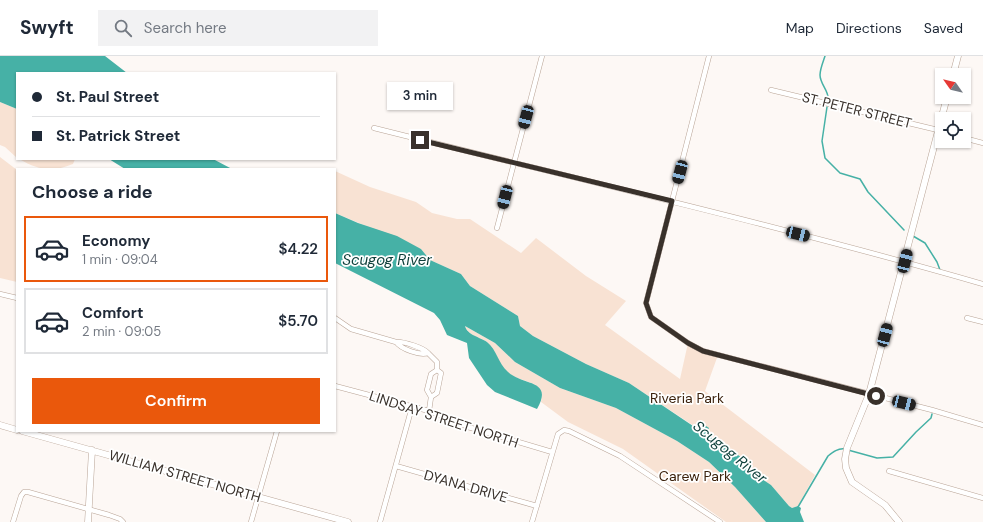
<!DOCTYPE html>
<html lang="en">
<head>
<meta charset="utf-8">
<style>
  body { margin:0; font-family:"DM Sans",sans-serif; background:#f2f2f3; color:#1f2937; height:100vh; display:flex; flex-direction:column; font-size:15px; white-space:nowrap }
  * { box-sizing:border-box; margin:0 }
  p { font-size:13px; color:#747a83 }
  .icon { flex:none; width:22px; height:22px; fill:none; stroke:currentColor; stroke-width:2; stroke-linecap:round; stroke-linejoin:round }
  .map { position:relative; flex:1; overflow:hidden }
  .drawer { position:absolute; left:16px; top:112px; width:320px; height:264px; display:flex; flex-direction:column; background:#fff; border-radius:0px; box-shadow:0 1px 3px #0004 }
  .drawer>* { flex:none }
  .top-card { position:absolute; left:16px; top:16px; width:320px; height:88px; border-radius:0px; box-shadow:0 1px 3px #0004; display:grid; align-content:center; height:88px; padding:0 16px; background:#fff }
  .needle { width:26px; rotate:304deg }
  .tools { position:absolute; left:935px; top:12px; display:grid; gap:8px }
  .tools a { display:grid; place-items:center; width:36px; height:36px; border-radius:0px; background:#fff; box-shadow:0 1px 3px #0004; font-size:20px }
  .end { position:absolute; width:18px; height:18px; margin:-9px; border:5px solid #39312b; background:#fff; box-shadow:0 0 0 2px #fff }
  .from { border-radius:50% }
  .bubble { position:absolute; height:28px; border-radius:0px; background:#fff; box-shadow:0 1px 3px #0004; font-size:13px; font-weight:600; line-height:28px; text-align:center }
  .car { position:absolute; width:12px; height:24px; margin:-12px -6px; border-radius:5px; box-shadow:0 0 3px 1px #0007; background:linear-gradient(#222 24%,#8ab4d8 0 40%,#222 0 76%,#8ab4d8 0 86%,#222 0) }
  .top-card b { display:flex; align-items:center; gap:14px; height:38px; font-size:15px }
  .top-card b+b { border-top:1px solid #e0e1e3 }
  .top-card i { width:10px; height:10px; background:#1f2937 }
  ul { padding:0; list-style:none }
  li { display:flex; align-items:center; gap:12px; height:66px; margin:0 8px 6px; padding:0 8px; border:2px solid #e0e1e3; border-radius:0px }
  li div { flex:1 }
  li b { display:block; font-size:15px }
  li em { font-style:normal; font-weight:600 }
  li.selected { border-color:#ea580c }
  li>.icon { width:36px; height:36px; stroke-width:1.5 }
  h2 { padding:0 16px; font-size:18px; line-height:48px }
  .button { display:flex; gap:8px; margin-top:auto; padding:8px 16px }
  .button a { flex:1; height:46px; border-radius:0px; background:#ea580c; color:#fff; font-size:16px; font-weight:600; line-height:46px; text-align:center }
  header { display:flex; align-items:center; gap:24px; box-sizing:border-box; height:56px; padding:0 20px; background:#fff; border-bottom:1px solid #e0e1e3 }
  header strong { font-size:19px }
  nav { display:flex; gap:22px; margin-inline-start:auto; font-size:14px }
  .search { width:280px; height:36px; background:#f2f2f3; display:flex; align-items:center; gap:10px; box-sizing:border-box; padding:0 14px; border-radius:0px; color:#747a83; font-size:15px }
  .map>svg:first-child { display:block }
  .green { fill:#f8e2d3 }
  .water { fill:#46b1a6 }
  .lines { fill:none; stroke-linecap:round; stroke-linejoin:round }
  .stream { stroke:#46b1a6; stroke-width:1.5 }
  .street-casing { stroke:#b9a496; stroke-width:5.5 }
  .secondary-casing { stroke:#b9a496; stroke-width:7 }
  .street { stroke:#fff; stroke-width:4.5 }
  .secondary { stroke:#fff; stroke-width:6 }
  .route { stroke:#39312b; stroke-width:5 }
  .labels { text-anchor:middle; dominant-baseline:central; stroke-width:3.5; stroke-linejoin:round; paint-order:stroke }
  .street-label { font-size:14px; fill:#39312b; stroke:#fff }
  .park-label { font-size:14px; fill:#3c220d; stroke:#fff }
  .water-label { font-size:15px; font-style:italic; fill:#0d3f3a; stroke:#fff }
</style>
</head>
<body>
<header>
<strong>Swyft</strong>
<div class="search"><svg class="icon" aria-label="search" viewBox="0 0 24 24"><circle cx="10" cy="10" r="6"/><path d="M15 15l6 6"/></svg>Search here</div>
<nav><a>Map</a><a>Directions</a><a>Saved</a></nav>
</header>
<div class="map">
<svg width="983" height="466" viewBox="0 0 983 466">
  <rect width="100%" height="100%" fill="#fdf8f5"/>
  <path class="green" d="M0,46L17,53V102L5,91L0,89Z
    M0,101L17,114V226L0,222Z
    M19,103H75L73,108C51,117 39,114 19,103Z
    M335,115L370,131L416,146L432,157L457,163H470L521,197L536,182L586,220L626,245L605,269L680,323L688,287L718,299L705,335L815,419L798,450L792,452L789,450L771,429L759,421L758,416L742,406L741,401L706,377L709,372L700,374L629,327L586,308L533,280L520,270L518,260L470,230L461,218L430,204L421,193L335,157Z
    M465,270L495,287L515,306L560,332L616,352L677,385L709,406L735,431L766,466H726L623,393L568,366L541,346C546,324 521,327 508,317C498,308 497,295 487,286C480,281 467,279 465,270Z"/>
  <path class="water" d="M0,0H105L127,17H17V53L0,46Z
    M109,103H213L232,113H125Z
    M335,157L358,167L397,180L421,193L430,204L461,218L470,230L518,260L520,270L533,280L586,308L629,327L699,374L703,368L709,372L706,378L741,401L742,406L758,416L759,421L771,429L789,450L792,452L798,450L801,452L800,456L804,466H766L735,431L709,406L677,385L616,352L560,332L515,306L495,287L465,270C467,279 480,281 487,286C497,294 498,307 508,316C523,330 554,323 537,353L495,336L487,329L469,302L467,287L447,279L440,264L434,257L335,207Z"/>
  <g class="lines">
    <path class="stream" d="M825,0C823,6 820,13 820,19C820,28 829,35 828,43
      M827,51L822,85L825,102L840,117L860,123L868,136L904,174
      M913,180L925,187L937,206L940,214
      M848,394L877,402L893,401L916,376L931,362L932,358
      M798,451L828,400C833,396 838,392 845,393"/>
    <defs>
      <path id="street" d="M709,0L646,247L651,261L688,287L703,295L932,354L983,369
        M771,34L942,75
        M374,72C577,123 781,170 983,228
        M964,82L983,87
        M497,172L542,0
        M0,238L17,242
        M335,262L351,273L396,286
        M967,262L983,266
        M428,297C424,292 403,285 396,286C401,293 420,300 428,297L437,306V314L431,318L427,334L431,341L437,337L441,317L437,314
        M335,330L429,355L468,371L552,396
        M429,355L431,341
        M396,410L537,450
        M889,415L983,442
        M13,466L21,440L24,436H28L109,459L120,463L123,466
        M251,466L277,375
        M380,466L412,351
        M532,466L558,378L564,374L569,375L620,400L720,466"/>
      <path id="secondary" d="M953,19L958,0
        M0,369L17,374
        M22,375L348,466
        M88,466L92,394
        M899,466L885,449L852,426L846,412L845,403L847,392L869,338L947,41"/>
    </defs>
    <use href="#street" class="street-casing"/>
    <use href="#secondary" class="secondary-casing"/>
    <use href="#street" class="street"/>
    <use href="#secondary" class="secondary"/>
  </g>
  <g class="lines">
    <path class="route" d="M420,84L672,145L646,247L651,261L688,287L703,295L876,340"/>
  </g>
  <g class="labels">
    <g class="street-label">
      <text transform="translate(857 54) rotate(14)">ST. PETER STREET</text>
      <text transform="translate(444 363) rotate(18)">LINDSAY STREET NORTH</text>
      <text transform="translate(185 420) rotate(16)">WILLIAM STREET NORTH</text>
      <text transform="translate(466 430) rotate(16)">DYANA DRIVE</text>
    </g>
    <g class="park-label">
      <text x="687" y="342">Riveria Park</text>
      <text x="695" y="420">Carew Park</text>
    </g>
    <g class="water-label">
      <text x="387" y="204">Scugog River</text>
      <text transform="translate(730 396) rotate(39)">Scugog River</text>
    </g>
  </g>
</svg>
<div class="tools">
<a><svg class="needle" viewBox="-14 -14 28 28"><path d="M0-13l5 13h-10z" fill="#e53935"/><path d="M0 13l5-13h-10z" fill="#747a83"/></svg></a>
<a><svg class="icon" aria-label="locate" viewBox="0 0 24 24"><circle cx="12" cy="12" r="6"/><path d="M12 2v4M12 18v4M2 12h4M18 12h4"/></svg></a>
</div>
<i class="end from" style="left:876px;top:340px"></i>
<i class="end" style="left:420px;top:84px"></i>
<div class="bubble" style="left:387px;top:26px;width:66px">3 min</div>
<i class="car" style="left:526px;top:61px;rotate:195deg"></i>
<i class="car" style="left:680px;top:116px;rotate:195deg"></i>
<i class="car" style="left:505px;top:141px;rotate:194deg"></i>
<i class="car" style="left:798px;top:178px;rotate:104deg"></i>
<i class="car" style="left:905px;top:205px;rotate:14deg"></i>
<i class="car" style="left:885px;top:279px;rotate:15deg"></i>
<i class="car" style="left:904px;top:347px;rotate:104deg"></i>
<div class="top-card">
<b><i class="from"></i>St. Paul Street</b>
<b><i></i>St. Patrick Street</b>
</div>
<section class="drawer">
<h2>Choose a ride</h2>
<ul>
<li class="selected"><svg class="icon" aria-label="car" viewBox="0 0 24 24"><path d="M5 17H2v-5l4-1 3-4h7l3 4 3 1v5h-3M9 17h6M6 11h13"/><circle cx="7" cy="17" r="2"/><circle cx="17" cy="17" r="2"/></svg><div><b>Economy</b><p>1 min · 09:04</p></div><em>$4.22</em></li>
<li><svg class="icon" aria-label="car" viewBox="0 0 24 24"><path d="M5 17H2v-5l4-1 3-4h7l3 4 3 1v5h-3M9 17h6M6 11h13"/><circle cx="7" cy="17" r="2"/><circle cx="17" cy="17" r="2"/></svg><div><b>Comfort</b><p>2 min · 09:05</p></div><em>$5.70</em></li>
</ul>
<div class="button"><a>Confirm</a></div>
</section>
</div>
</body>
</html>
